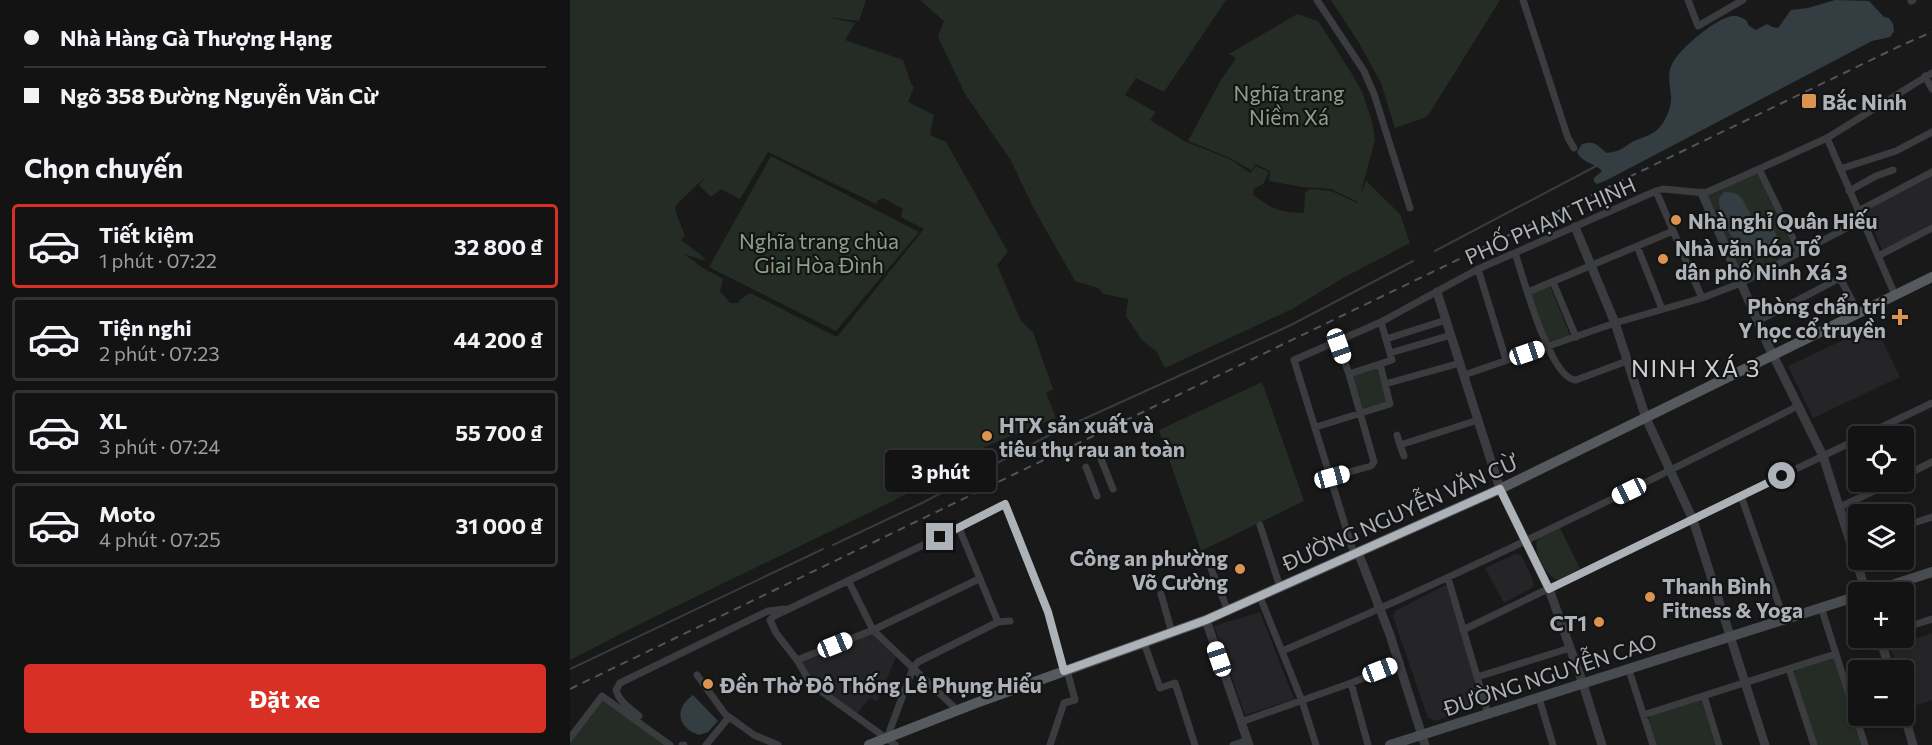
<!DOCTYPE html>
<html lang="vi">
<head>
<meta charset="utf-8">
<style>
  body { margin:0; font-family:Commissioner,sans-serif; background:#202022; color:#f1f3f6; height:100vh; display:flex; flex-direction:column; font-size:22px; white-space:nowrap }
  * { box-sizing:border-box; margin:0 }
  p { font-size:20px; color:#9d9ea0 }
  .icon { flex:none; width:33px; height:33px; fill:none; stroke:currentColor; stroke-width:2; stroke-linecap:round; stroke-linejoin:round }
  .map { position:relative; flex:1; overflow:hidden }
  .panel { display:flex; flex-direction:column; background:#131314; width:570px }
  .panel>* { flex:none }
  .guide { display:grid; align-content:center; height:132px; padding:0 24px; background:#131314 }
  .controls { position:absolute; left:1278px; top:426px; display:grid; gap:12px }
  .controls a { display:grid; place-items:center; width:66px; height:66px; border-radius:6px; background:#131314; box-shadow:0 3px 9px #0003,0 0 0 2px #323234; font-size:30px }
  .end { position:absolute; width:27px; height:27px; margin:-14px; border:8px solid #adb2b8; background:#111; box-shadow:0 0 0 3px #111 }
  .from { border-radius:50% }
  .bubble { position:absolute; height:42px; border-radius:6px; background:#131314; box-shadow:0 3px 9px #0003,0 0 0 2px #323234; font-size:20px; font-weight:700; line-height:42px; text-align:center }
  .car { position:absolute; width:18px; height:36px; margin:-18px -9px; border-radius:8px; box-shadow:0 0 4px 2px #0007; background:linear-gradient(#fff 24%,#345 0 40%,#fff 0 76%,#345 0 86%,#fff 0) }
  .guide b { display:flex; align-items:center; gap:21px; height:57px; font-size:22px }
  .guide b+b { border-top:2px solid #323234 }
  .guide i { width:15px; height:15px; background:#f1f3f6 }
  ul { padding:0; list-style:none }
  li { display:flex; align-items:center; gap:18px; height:84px; margin:0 12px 9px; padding:0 12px; border:3px solid #323234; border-radius:6px }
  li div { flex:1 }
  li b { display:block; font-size:22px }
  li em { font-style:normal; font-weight:700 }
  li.current { border-color:#d93025 }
  li>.icon { width:54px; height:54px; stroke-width:1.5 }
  h2 { padding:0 24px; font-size:27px; line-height:72px }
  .button { display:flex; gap:12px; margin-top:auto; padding:12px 24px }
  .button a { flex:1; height:69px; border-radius:6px; background:#d93025; color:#fff; font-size:24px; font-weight:700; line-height:69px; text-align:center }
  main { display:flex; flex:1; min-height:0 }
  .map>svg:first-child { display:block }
  .built { fill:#252527 }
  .green { fill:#252c25; fill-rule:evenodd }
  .water { fill:#343d42 }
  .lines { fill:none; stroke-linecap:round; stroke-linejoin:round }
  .stream { stroke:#343d42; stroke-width:2 }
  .minor { stroke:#3a3c3f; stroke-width:7 }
  .tertiary { stroke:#3a3c3f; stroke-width:9 }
  .secondary { stroke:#484b4f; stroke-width:10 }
  .primary { stroke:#56595d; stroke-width:10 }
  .rail { stroke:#515458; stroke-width:2; stroke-dasharray:8 6; stroke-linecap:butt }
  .route { stroke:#adb2b8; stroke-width:8 }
  .poi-dot { fill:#db9350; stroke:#141415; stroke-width:2 }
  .labels { text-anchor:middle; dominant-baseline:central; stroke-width:4.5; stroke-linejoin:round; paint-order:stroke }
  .park-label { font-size:21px; fill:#89a186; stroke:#141415 }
  .poi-label { font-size:21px; font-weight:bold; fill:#adb2b8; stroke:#141415; text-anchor:start }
  .street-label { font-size:21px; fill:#adb2b8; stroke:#141415 }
  .quarter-label { font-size:24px; letter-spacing:1.5px; fill:#cdd1d5; stroke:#141415 }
</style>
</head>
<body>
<main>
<section class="panel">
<div class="guide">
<b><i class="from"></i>Nhà Hàng Gà Thượng Hạng</b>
<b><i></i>Ngõ 358 Đường Nguyễn Văn Cừ</b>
</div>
<h2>Chọn chuyến</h2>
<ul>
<li class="current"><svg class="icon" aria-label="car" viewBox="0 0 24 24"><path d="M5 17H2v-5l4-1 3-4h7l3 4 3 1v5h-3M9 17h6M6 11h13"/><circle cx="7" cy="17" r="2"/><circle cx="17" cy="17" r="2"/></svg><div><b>Tiết kiệm</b><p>1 phút · 07:22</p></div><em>32 800 ₫</em></li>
<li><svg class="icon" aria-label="car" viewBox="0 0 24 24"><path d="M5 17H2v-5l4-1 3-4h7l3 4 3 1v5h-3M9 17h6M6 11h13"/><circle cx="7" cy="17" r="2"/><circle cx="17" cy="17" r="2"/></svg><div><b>Tiện nghi</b><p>2 phút · 07:23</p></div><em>44 200 ₫</em></li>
<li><svg class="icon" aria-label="car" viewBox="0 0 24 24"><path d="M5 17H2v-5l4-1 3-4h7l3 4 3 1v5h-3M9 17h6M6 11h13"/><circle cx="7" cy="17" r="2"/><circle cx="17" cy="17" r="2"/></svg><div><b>XL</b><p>3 phút · 07:24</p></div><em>55 700 ₫</em></li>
<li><svg class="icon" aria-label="car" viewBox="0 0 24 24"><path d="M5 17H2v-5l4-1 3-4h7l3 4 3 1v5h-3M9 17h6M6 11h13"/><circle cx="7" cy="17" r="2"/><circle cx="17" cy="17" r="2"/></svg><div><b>Moto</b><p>4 phút · 07:25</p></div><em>31 000 ₫</em></li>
</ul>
<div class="button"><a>Đặt xe</a></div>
</section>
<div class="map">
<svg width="1362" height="745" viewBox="0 0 1362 745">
  <rect width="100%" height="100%" fill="#19191a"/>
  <path class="built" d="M1362,174V224L1313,251L1295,211Z
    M1305,325L1330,377L1243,418L1218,366Z
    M946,554L951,555L963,580V587L934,603L915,568Z
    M874,586H877L910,697L908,703L866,721L858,718L823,617L825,611Z
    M690,612L724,699L675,715L644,626Z
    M303,633L326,657L307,701L299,698L286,715L243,684L231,660Z
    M1362,633V700L1341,707L1334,686V670H1328L1320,647Z"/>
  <path class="green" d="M0,0H296L289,21L257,17L285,23L275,40L333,60L341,83L344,87L338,102L364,115L360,135L376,142L438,252L427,265L451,321L463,332L483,389L476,393L486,418L414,447L413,456C276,526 136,589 0,660ZM198,152L306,204L307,201L313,198L329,207L333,208L331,217L354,229L267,337L180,293L170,300L169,303H160L150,291L153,279L133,268L114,254L136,261L130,254L111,240L115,236L105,210L106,205L135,177L129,185L141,197L151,189L170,199Z
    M350,0H656L594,92L566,78L555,95L586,112L580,120L616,142L660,159L680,173L686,166L699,172L693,184L684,189L683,195C702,209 711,213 734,213L735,193L740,189L761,191L787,203L788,202L761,189L733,187L699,181L700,171L686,164L681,170L660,158L618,141L651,80L666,58L659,54L727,14L748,21L782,74L792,92L802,121L805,140L790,195L796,181L830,214L840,243L773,278L722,309L595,368L587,352L572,340L556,316L558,299L534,294L528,288L505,281L464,209L440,159L395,94L368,37L374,21Z
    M761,0H930L859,114L854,118L825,128L811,83L789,43Z
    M201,156L349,232L266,331L139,267Z
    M1185,174L1189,176L1223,248L1220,253L1177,275L1170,272L1136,198L1138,193Z
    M980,286L1000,335L981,341L978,340L961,294Z
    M807,368L817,402L792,409L782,375Z
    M692,382L734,501L631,551L589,430Z
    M990,528L1010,569L987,580C975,574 964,552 967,540Z
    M1262,658L1266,661L1292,745H1247L1224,674L1226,669Z
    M34,699L95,745H0V741Z
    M1127,701L1132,702L1145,745H1085L1078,721L1080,715Z"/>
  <path class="water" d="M1265,0L1299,1L1314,17L1319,18L1323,24L1324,31L1320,37L1302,41L1037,180L1027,184L1024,182V178L1032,171C1025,163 1012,163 1007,152L1012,144C1026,140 1027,146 1037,153C1051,151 1051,149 1062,142C1070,138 1080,136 1087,130C1095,123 1102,107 1101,96C1100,86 1097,74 1102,64C1108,50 1147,17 1163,16C1167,15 1172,18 1176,20L1179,26L1186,30L1197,24L1202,27L1208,28L1221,10L1238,8Z
    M1154,192C1175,191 1173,205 1183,217C1188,221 1196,222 1202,225L1207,237C1204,245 1199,251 1189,251C1164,252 1149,221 1149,198Z
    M123,695L148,721L138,732L129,735C107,728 104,708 123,695Z"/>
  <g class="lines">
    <path class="stream" d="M865,251L1028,165
      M420,467L483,433L721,325L843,261
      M263,545L354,502L411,472
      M0,669L253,549"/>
    <path class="minor" d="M747,0L794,71L804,94L840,208
      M953,0L998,138L1004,148
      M1118,0L1128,26L1173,0
      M1341,1L1343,0
      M1355,76L1362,89
      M1257,138L1325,295
      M1189,169L1229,251
      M1270,169L1326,151L1362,132
      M1086,191L1132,298
      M1279,191L1306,176L1323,170
      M1288,211L1362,172
      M1067,246L1092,309
      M945,253C953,276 980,380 1006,380L1057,361
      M1308,256L1362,228
      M908,269L936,360
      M983,282L1006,337
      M958,292L1103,231
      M1188,321L1270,278L1289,314
      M816,339L876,320
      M820,353L881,335
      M779,374L822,360L811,322
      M894,375L1045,323L1132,298L1171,283L1292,220
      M815,384L890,363
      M746,427L820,404L810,364
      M827,435L830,445
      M1293,436L1362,403
      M834,456L830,445L908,420
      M531,459L543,489
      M516,467L527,496
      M1334,476L1362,462
      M761,477L801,466L804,462L779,374L767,341
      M1171,496L1214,619
      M1270,507L1323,482
      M690,525L710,587
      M1334,526L1362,517
      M389,528L428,622
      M784,554L724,360L811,322L908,269L1086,191L1093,189L1135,193L1189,169L1257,138L1362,73
      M636,556L658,611
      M878,578L918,714
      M279,582L303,630L387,710
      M591,594L602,633
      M690,597L732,701L746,745
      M1251,607L1295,745
      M1334,628L1362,619
      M893,630L1288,439
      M574,643L590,688L605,683L625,745
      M712,651C887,577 1058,492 1228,406
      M227,660L303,630L409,579
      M1219,669L1244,745
      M1059,670L1083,745
      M127,675L155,714L184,735L208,745
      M907,677L1000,648
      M781,683L798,745
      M1134,696L1149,745
      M969,698L983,745
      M1073,715L1265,654
      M69,716C60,708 49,702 46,690L50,683L198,611L214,609
      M671,722L781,683L830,663
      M0,738L32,696L100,745
      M316,738L241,684L227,660L206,633L200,620L204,616L389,528L435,504L478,612L494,671
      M112,745H114
      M136,745L159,717
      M325,745L317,738L343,668L348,662L428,622L440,621
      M480,745L494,703L505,700L497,670
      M663,745L678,740"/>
    <path class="tertiary" d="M1132,193L1198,345L1253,456L1296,592
      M1005,227L1045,323L1076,418L1123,520L1195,745
      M867,292L930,489L979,589L1013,684L1032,745
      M788,552L820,635L855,745
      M636,620L679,745
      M1310,638L1320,670
      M1334,714L1343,745"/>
    <path class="secondary" d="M1300,592L1362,572
      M820,745L1288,596"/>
    <path class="primary" d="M299,745L406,703L636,620L930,489L1362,277"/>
    <path class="rail" d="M0,689L1332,45L1362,32"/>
  </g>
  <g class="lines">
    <path class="route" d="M370,537L435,504L478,612L494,671L636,620L930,489L979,589L1212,476"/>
  </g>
  <g class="poi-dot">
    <rect x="1231" y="93" width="16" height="16" rx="3"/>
    <circle cx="1106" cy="220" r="6"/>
    <circle cx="1093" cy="259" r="6"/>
    <path d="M1327 308h6v6h6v6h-6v6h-6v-6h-6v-6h6z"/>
    <circle cx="417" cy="436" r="6"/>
    <circle cx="670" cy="569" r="6"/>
    <circle cx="1080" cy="597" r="6"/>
    <circle cx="1029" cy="622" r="6"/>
    <circle cx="138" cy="684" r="6"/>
  </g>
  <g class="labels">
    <g class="park-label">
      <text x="719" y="92">Nghĩa trang<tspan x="719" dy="24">Niềm Xá</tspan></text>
      <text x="249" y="240">Nghĩa trang chùa<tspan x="249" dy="24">Giai Hòa Đình</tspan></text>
    </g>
    <g class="poi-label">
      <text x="1252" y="101">Bắc Ninh</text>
      <text x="1118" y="220">Nhà nghỉ Quân Hiếu</text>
      <text x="1105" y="247">Nhà văn hóa Tổ<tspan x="1105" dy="24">dân phố Ninh Xá 3</tspan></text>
      <text x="1316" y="305" text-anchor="end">Phòng chẩn trị<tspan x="1316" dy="24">Y học cổ truyền</tspan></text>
      <text x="429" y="424">HTX sản xuất và<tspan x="429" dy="24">tiêu thụ rau an toàn</tspan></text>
      <text x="658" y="557" text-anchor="end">Công an phường<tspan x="658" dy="24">Võ Cường</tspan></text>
      <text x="1092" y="585">Thanh Bình<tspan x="1092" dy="24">Fitness &amp; Yoga</tspan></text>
      <text x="1017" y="622" text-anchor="end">CT1</text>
      <text x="150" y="684">Đền Thờ Đô Thống Lê Phụng Hiểu</text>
    </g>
    <g class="street-label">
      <text transform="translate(980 220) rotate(-24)">PHỐ PHẠM THỊNH</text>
      <text transform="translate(830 512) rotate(-24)">ĐƯỜNG NGUYỄN VĂN CỪ</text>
      <text transform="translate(980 674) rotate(-18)">ĐƯỜNG NGUYỄN CAO</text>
    </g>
    <g class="quarter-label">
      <text x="1126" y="367">NINH XÁ 3</text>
    </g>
  </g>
</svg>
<div class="controls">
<a><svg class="icon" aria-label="locate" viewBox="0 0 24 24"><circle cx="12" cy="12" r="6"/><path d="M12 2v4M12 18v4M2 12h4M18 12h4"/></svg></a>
<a><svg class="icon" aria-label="layers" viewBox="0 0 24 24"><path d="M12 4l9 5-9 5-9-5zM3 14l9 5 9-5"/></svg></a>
<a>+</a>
<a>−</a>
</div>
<i class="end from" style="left:1212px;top:476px"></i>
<i class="end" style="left:370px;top:537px"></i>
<div class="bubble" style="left:315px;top:450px;width:111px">3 phút</div>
<i class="car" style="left:769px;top:346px;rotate:160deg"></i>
<i class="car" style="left:957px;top:353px;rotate:71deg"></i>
<i class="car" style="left:762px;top:477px;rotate:75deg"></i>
<i class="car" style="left:1059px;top:491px;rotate:244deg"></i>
<i class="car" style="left:265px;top:645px;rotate:68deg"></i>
<i class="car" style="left:649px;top:659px;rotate:341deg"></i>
<i class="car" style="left:810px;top:670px;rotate:69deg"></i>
</div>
</main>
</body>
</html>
